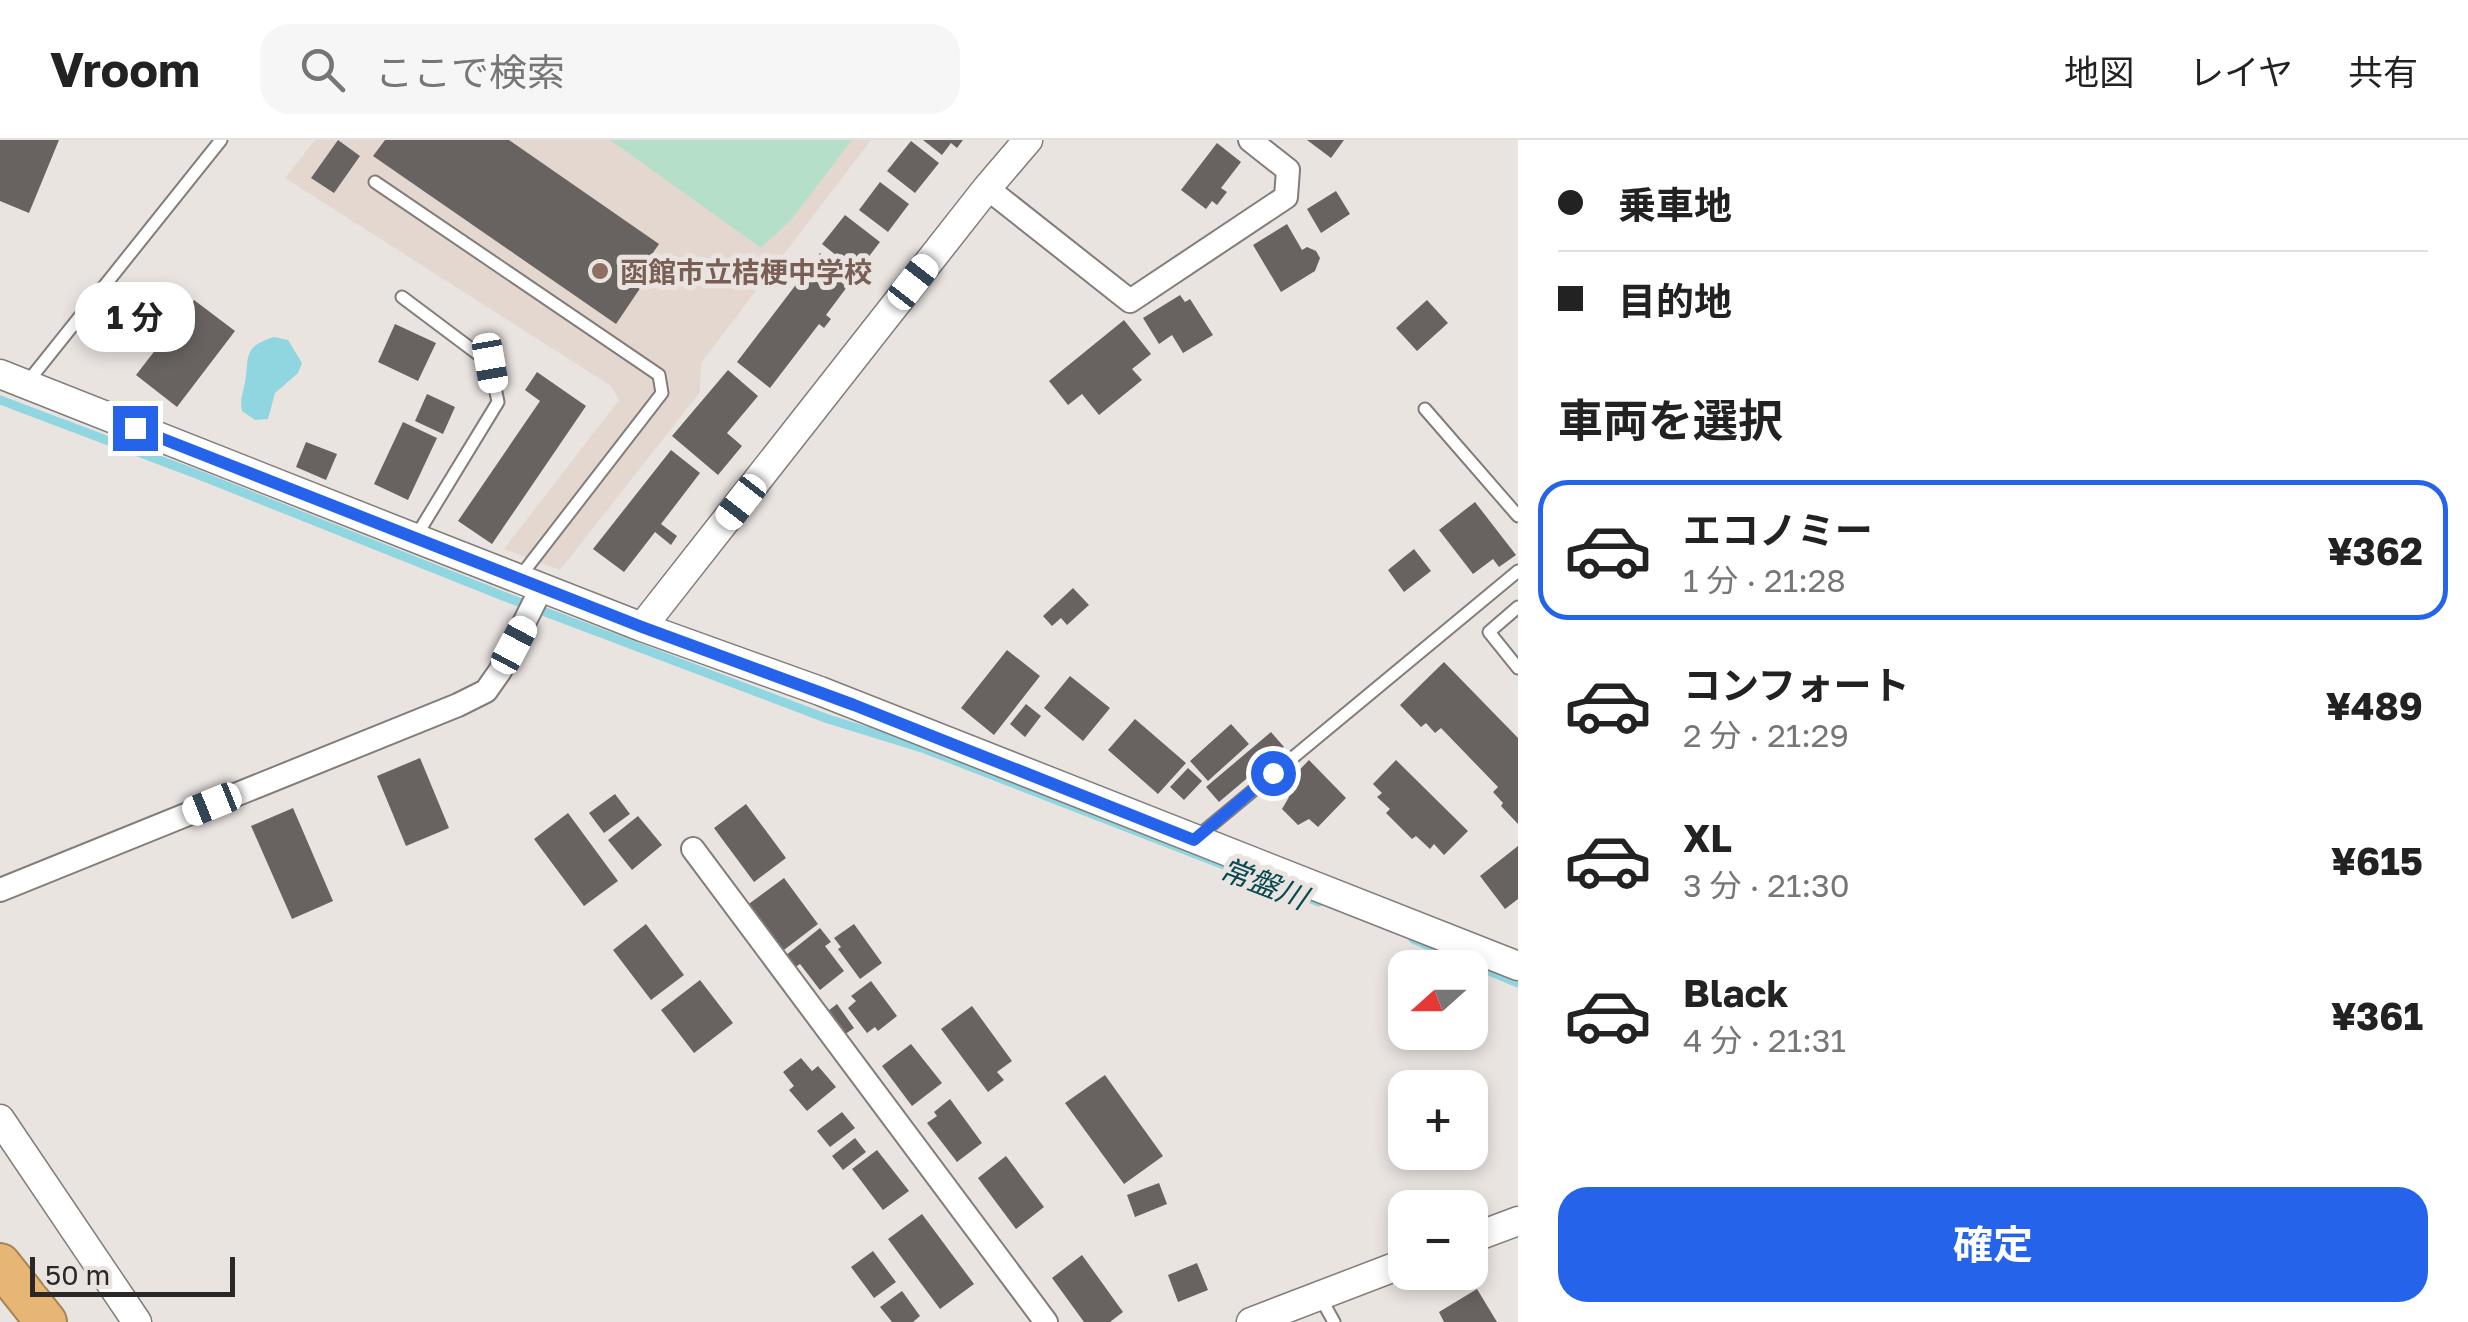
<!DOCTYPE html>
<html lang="ja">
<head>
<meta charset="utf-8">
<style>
  body { margin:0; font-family:"Golos Text","Noto Sans JP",sans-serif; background:#f6f6f6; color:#222; height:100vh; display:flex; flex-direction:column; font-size:38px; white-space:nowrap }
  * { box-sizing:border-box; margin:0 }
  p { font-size:32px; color:#767676 }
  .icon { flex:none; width:55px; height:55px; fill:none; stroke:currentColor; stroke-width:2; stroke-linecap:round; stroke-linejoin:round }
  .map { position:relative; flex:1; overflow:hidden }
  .side { display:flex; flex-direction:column; background:#fff; width:950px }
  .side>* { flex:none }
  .top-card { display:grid; align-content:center; height:220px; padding:0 40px; background:#fff }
  .needle { width:65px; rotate:249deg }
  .fabs { position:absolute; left:1388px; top:810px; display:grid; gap:20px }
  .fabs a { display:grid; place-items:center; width:100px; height:100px; border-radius:20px; background:#fff; box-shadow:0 5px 15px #0003; font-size:50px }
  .scale { position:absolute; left:30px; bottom:25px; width:205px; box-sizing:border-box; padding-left:10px; border:5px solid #2b2927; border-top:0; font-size:28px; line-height:35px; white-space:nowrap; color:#2b2927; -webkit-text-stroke:8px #eae4e1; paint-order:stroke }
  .end { position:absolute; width:45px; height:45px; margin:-22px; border:12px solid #2563eb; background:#fff; box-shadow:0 0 0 5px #fff }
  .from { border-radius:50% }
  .bubble { position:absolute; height:70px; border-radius:30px; background:#fff; box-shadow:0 5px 15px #0003; font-size:32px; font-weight:700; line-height:70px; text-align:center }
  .car { position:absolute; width:30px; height:60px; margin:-30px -15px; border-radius:12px; box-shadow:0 0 8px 2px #0007; background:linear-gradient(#fff 24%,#345 0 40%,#fff 0 76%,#345 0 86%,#fff 0) }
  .top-card b { display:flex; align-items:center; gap:35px; height:95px; font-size:38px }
  .top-card b+b { border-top:2px solid #e0e0e0 }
  .top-card i { width:25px; height:25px; background:#222 }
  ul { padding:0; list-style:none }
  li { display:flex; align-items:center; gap:30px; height:140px; margin:0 20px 15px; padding:0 20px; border:5px solid transparent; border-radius:30px }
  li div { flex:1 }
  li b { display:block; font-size:38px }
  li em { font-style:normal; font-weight:700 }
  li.active { border-color:#2563eb }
  li>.icon { width:90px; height:90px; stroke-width:1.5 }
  h2 { padding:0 40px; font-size:45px; line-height:120px }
  .cta { display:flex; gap:20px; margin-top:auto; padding:20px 40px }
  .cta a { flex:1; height:115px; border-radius:30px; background:#2563eb; color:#fff; font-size:40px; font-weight:700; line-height:115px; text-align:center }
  header { display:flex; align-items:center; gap:60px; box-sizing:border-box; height:140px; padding:0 50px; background:#fff; border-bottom:2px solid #e0e0e0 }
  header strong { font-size:48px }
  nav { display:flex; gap:55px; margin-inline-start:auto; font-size:35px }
  .search { width:700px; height:90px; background:#f6f6f6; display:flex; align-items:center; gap:25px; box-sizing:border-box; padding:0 35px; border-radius:30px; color:#767676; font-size:38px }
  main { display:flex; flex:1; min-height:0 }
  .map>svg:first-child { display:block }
  .built { fill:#e4d7d0 }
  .green { fill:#b6dfca }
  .water { fill:#90d6e0 }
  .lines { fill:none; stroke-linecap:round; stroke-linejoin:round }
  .stream { stroke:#90d6e0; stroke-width:9 }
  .building { fill:#686361 }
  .service-casing { stroke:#827c7a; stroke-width:15 }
  .minor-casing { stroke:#827c7a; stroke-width:26 }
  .tertiary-casing { stroke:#827c7a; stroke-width:31 }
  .motorway-casing { stroke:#a58459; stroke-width:44 }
  .service { stroke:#fff; stroke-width:11 }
  .minor { stroke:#fff; stroke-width:22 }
  .tertiary { stroke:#fff; stroke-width:28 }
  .motorway { stroke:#e7b574; stroke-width:40 }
  .route { stroke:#2563eb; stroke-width:12 }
  .education-dot { fill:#8d6e63; stroke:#eae4e1; stroke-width:4 }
  .labels { text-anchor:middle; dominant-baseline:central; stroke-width:10; stroke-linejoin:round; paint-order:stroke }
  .education-label { font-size:28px; font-weight:bold; fill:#785e54; stroke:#eae4e1; text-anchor:start }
  .water-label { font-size:30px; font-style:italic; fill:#074951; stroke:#eae4e1 }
</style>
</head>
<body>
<header>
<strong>Vroom</strong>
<div class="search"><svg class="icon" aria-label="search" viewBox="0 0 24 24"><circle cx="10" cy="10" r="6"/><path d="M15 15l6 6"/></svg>ここで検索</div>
<nav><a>地図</a><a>レイヤ</a><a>共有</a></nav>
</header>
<main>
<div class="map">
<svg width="1518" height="1182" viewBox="0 0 1518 1182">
  <rect width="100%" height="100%" fill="#eae4e1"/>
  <path class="built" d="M315,0H871L701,223L700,252L560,430L504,409L619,260L611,246L285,38Z"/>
  <path class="green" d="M610,0H852L791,80L761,108Z"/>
  <path class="water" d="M274,197L288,200L302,223L298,233L275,253L268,279L255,280L242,271C240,261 242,256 244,247C251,219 239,208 274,197Z"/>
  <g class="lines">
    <path class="stream" d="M0,260L199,335L508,458L828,579L925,609L1319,762
      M1413,799L1518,843"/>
  </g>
  <path class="building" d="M0,0H59L29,73L0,61Z
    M338,0L360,16L334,53L311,38Z
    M385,0H509L659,104L637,136L645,141L616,184L373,16Z
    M923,0H963L957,8L951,3L942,15Z
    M1307,0H1344L1331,18Z
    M911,1L939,23L915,53L887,31Z
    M1217,3L1241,22L1221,48L1227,52L1217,65L1212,61L1206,69L1181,50Z
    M880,42L909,64L888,92L859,70Z
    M1336,51L1350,74L1321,93L1307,69Z
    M845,75L880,102L857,132L822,104Z
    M1287,84L1302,110L1307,107L1316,111L1320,118L1315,131L1281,152L1253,105Z
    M820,113L853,139L826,175L831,179L824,188L819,184L770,248L737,222Z
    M1180,155L1185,162L1190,159L1213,195L1183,213L1172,195L1159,204L1143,178Z
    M194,160L235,191L177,267L136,235Z
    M1427,160L1448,183L1417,211L1396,188Z
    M1124,180L1151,214L1132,229L1142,240L1099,275L1082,254L1068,265L1049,241Z
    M395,184L436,203L418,241L378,222Z
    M728,230L758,256L727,293L742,306L718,335L672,296Z
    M537,232L586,266L492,404L458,381L540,261L525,250Z
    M427,254L455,267L443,294L415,281Z
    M403,282L437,298L408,360L374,344Z
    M306,302L337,314L326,340L296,327Z
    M671,310L700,333L661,384L677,396L671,405L655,392L624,432L593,409Z
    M1475,362L1516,415L1499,427L1493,419L1473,434L1439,390Z
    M1414,409L1431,431L1404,452L1388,430Z
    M1073,448L1089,465L1067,485L1061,478L1052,486L1043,476Z
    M1007,510L1040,536L994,595L961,568Z
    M1444,522L1518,598V684L1501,666L1503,663L1493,652L1498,647L1441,588L1435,593L1426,583L1421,587L1400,565Z
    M1070,536L1110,568L1083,601L1044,568Z
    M1026,564L1041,576L1025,597L1010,584Z
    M1135,579L1186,623L1158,654L1108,610Z
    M1231,584L1249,604L1208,641L1190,621Z
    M1271,592L1284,607L1219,662L1206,647Z
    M420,618L449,688L406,706L377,636Z
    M1309,620L1346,658L1318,687L1309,679L1298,685L1282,669L1289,657L1281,649Z
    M1396,620L1468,691L1444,715L1434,704L1430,709L1416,696L1412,699L1386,673L1390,669L1377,657L1382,653L1373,644Z
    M1188,628L1202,641L1184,660L1170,647Z
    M615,654L630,674L604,693L589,673Z
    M746,664L786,718L754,742L714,688Z
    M293,668L333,761L292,779L251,686Z
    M568,673L618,741L584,766L534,699Z
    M638,676L662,705L632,730L608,700Z
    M1518,706V759L1505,769L1480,736Z
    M784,738L818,784L780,813L746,766Z
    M646,784L684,835L651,860L613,810Z
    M854,784L882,823L860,839L838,809L841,807L834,798Z
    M820,788L831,802L825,806L844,831L820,850L800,824L794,828L785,816Z
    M700,840L733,883L694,913L661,870Z
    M871,841L897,876L878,891L875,887L867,893L848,868L856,861L851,856Z
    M837,864L854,888L844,895L828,871Z
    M972,866L1012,921L997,932L1004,940L988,952L941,889Z
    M911,904L942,943L912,966L882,926Z
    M801,918L812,931L818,926L836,947L807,971L789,950L794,946L783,932Z
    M1105,935L1163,1016L1124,1044L1065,963Z
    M950,959L982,1003L957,1022L927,983L937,976L934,972Z
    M842,972L855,988L830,1007L817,991Z
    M855,998L866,1012L843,1030L832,1016Z
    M877,1010L909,1051L883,1070L852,1029Z
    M1006,1016L1044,1067L1016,1089L978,1038Z
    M1159,1043L1167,1064L1135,1077L1127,1055Z
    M922,1074L974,1144L940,1169L888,1099Z
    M873,1111L896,1142L874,1158L851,1127Z
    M1082,1115L1123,1172L1110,1182H1084L1052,1138Z
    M1197,1123L1208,1150L1178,1162L1168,1135Z
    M1477,1149L1497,1182H1444L1439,1172Z
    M902,1151L920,1176L913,1182H892L880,1167Z"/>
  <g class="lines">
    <defs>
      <path id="service" d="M375,42L659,235L662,253L519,438
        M402,157L490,223L498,262L415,398
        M26,244L221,0
        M1425,269L1518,376
        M1518,467L1489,492L1518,528
        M1197,697L1518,431
        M1319,1155L1334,1182"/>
      <path id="minor" d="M987,48L1130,161L1286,57L1288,30L1250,0
        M693,709L1046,1182
        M0,750L458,565L486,551L500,531L542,447"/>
      <path id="tertiary" d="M0,234L415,398L642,487L820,551L1518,826
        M642,487L987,48L1028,0
        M0,979L137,1182
        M1470,1099L1518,1081
        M1251,1182L1405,1123"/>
      <path id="motorway" d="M0,1124L46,1182"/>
    </defs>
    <use href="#service" class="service-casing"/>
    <use href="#minor" class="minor-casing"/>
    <use href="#tertiary" class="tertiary-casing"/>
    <use href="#motorway" class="motorway-casing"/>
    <use href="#service" class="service"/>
    <use href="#minor" class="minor"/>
    <use href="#tertiary" class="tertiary"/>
    <use href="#motorway" class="motorway"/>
  </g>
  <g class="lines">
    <path class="route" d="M135,288L642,487L854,565L1194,700L1273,633"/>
  </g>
  <circle class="education-dot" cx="600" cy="131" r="10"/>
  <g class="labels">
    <g class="education-label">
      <text x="620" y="131">函館市立桔梗中学校</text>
    </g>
    <g class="water-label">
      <text transform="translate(1264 743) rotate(21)">常盤川</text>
    </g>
  </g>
</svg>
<div class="fabs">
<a><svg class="needle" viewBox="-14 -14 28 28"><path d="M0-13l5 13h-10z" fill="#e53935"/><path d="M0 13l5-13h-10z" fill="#767676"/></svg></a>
<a>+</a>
<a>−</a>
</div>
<div class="scale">50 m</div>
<i class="end from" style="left:1273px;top:633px"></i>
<i class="end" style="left:135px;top:288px"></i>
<div class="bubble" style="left:75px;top:142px;width:120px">1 分</div>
<i class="car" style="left:913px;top:142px;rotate:38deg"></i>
<i class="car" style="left:490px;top:223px;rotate:170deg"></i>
<i class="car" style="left:741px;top:362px;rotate:218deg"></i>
<i class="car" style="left:514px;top:505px;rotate:28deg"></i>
<i class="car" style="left:212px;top:664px;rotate:248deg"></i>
</div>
<section class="side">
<div class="top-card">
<b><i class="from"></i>乗車地</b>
<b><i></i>目的地</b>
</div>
<h2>車両を選択</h2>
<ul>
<li class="active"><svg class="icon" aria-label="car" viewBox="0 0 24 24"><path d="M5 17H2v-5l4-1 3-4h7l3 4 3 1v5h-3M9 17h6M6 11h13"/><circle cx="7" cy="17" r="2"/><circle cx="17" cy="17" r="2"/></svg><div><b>エコノミー</b><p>1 分 · 21:28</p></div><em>¥362</em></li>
<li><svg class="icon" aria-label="car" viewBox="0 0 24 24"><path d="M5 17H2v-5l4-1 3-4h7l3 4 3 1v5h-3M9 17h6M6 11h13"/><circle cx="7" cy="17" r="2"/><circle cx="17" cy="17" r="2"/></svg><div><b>コンフォート</b><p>2 分 · 21:29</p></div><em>¥489</em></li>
<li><svg class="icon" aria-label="car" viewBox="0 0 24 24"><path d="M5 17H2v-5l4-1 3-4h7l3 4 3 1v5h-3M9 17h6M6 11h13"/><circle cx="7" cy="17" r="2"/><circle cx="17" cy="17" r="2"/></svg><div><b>XL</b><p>3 分 · 21:30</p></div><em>¥615</em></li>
<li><svg class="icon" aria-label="car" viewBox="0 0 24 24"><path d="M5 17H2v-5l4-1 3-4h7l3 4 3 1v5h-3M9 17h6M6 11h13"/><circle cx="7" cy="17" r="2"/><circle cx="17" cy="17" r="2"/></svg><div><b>Black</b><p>4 分 · 21:31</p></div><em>¥361</em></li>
</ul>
<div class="cta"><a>確定</a></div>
</section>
</main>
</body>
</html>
